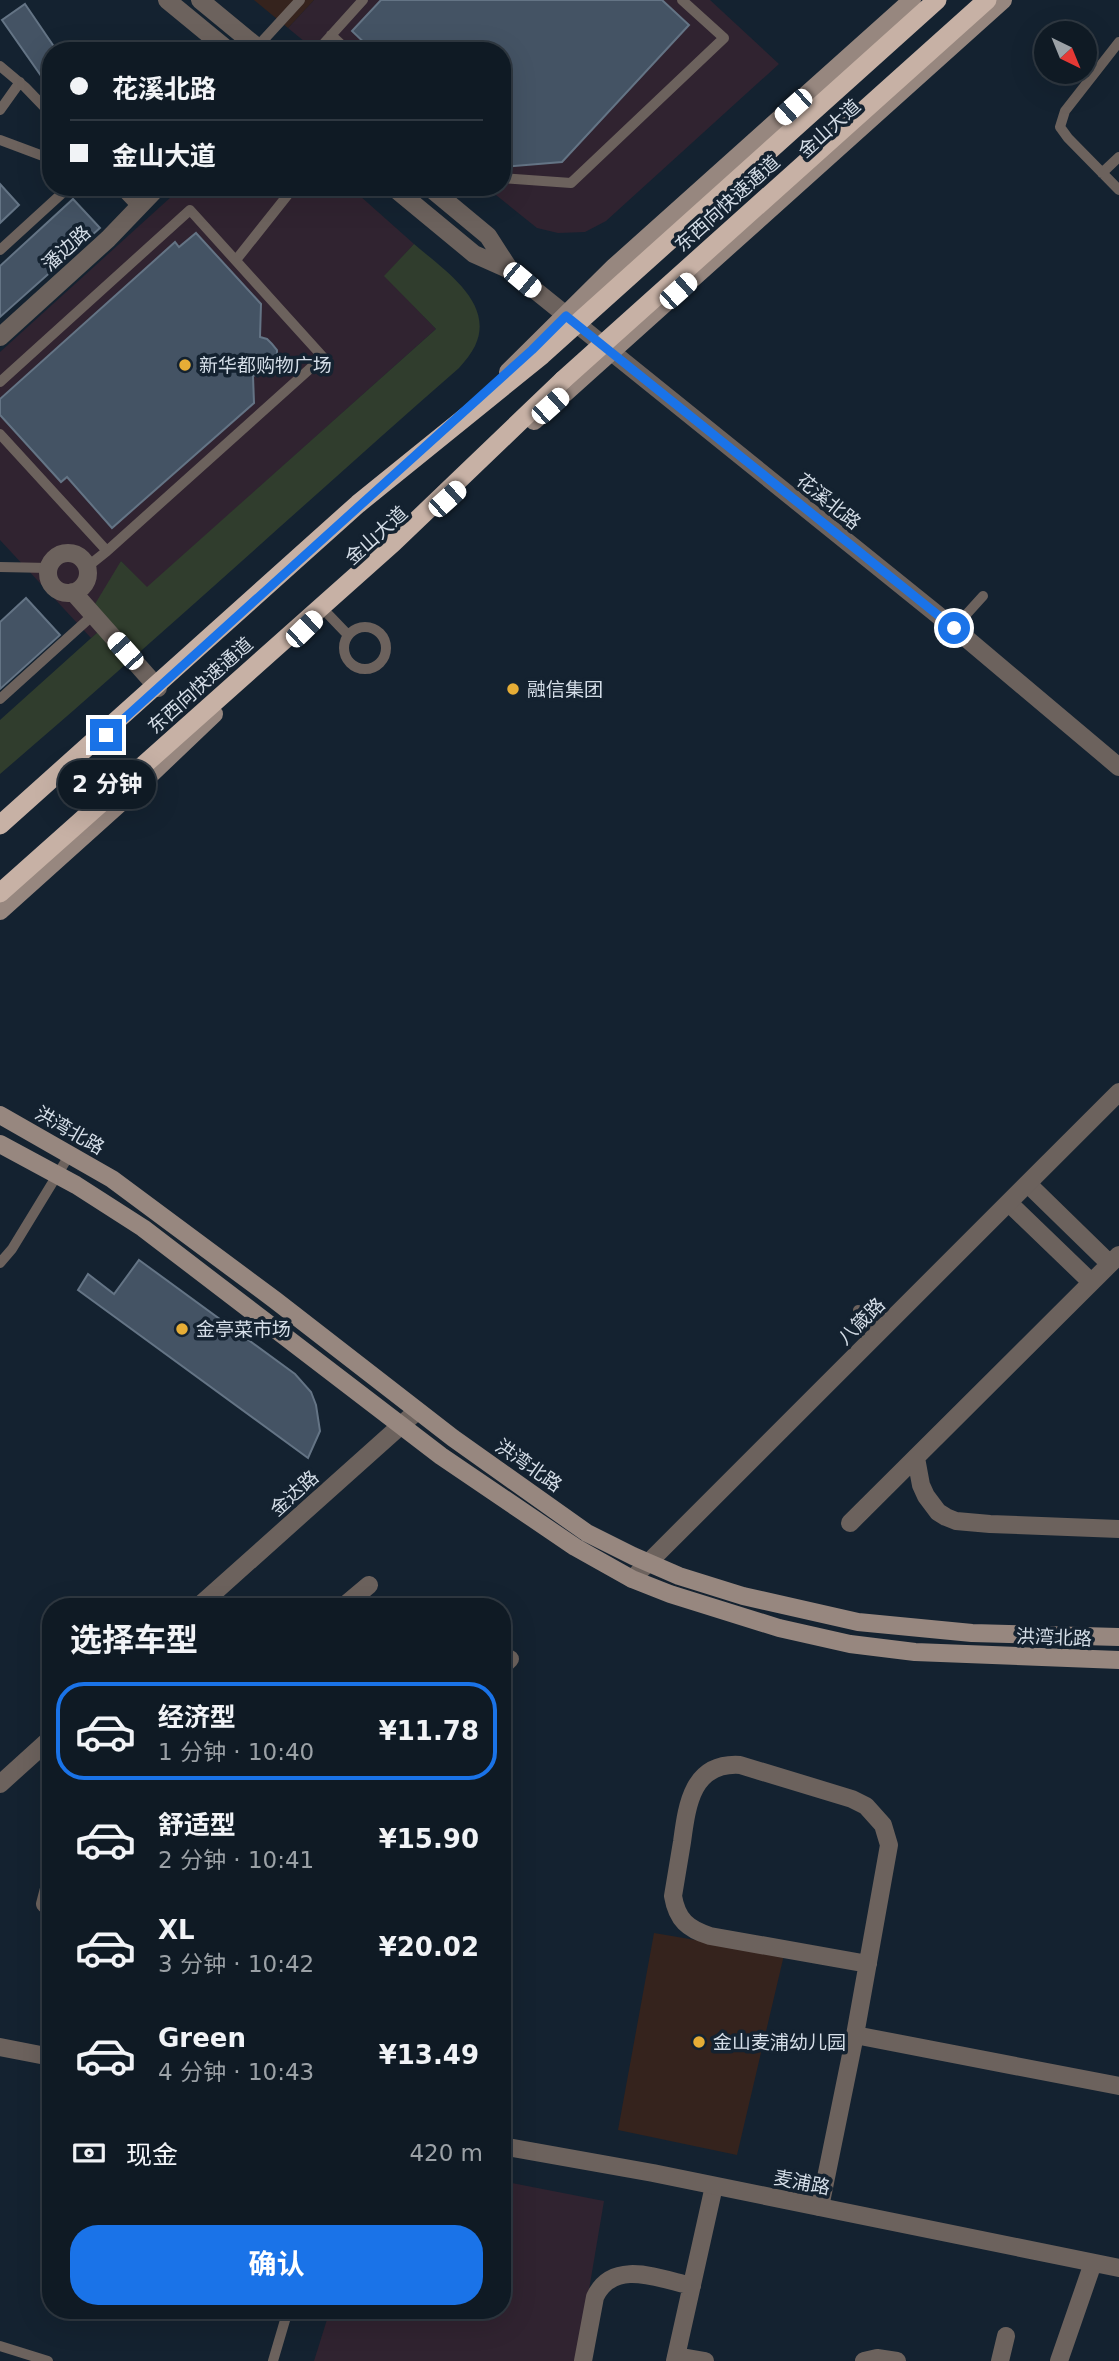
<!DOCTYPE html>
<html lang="zh">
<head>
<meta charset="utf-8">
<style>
  body { margin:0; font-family:"DejaVu Sans","Noto Sans SC",sans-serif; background:#1d2731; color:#f1f3f6; height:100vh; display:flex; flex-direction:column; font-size:26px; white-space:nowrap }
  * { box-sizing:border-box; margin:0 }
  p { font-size:23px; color:#9ba1a6 }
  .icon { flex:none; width:38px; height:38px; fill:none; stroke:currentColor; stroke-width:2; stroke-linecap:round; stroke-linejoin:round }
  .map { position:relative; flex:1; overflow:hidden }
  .details { position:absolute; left:42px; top:1598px; width:469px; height:721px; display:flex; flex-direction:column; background:#0f1a24; border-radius:28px; box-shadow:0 7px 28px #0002,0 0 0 2px #2f3841 }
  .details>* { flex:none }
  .top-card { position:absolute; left:42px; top:42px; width:469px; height:154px; border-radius:28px; box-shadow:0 7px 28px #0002,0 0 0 2px #2f3841; display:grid; align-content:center; height:154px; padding:0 28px; background:#0f1a24 }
  .needle { width:46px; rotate:137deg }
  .buttons { position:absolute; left:1034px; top:21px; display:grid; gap:14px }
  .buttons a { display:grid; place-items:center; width:63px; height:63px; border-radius:50%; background:#0f1a24; box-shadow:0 7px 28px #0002,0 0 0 2px #2f3841; font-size:35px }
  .end { position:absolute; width:32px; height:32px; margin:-16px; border:9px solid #1a73e8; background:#fff; box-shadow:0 0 0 4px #fff }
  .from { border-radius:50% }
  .bubble { position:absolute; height:49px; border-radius:24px; background:#0f1a24; box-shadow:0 7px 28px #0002,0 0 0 2px #2f3841; font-size:23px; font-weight:700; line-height:49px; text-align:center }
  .car { position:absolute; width:21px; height:42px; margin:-21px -10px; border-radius:9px; box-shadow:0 0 5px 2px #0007; background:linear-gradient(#fff 24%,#345 0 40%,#fff 0 76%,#345 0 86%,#fff 0) }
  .top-card b { display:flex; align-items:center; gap:24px; height:66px; font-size:26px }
  .top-card b+b { border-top:2px solid #2f3841 }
  .top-card i { width:18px; height:18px; background:#f1f3f6 }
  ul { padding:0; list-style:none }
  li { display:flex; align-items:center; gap:21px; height:98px; margin:0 14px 10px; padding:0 14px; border:4px solid transparent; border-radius:28px }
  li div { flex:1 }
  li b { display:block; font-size:26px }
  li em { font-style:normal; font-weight:700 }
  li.active { border-color:#1a73e8 }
  li>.icon { width:63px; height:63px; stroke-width:1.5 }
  h2 { padding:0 28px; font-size:32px; line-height:84px }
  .pay { display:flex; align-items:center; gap:18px; height:77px; padding:0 28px; font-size:26px }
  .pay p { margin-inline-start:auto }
  .primary-button { display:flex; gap:14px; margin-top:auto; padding:14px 28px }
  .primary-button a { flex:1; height:80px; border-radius:28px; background:#1a73e8; color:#fff; font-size:28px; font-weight:700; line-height:80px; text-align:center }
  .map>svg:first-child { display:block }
  .commercial { fill:#302330 }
  .education { fill:#35231d }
  .green { fill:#303d2d }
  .building { fill:#445364; stroke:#647485; stroke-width:2 }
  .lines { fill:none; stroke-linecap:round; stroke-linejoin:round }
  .service { stroke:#6c625d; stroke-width:10 }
  .minor { stroke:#6c625d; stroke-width:18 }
  .tertiary { stroke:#6c625d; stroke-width:18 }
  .secondary { stroke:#97877f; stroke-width:18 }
  .trunk { stroke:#c7b1a5; stroke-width:19 }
  .trunk-bridge { stroke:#c7b1a5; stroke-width:19 }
  .route { stroke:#1a73e8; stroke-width:9 }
  .poi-dot { fill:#e6ad36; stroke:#142230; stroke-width:2.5 }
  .labels { text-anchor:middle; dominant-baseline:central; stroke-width:7; stroke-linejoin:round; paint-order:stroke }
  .street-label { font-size:19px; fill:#d4dde7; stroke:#142230 }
  .poi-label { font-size:19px; fill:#d4dde7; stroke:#142230; text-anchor:start }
</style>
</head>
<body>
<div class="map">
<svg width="1119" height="2361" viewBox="0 0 1119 2361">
  <rect width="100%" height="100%" fill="#142230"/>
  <path class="commercial" d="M314,0H710L779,64L606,221L585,232L558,233L537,228L486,187H502V51H316L288,28Z
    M182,187H350L414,244L385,276L436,329L147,588L121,561L110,622L91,638L0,540V352Z
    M502,2181L604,2201L577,2361H314L330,2310H502Z"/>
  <path class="education" d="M254,0H314L288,28Z
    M654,1933L784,1955L737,2155L618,2130Z"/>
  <path class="green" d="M414,244C441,268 496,302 475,346C471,354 465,361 459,368C305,503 155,641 0,774V720L109,622L95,604L121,561L147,587L436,329L384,276Z"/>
  <path class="building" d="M381,0H662L689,25L562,162L502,167V51H373L352,31Z
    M25,4L57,51H51V90L2,20Z
    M0,184L19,205L0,223Z
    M73,199L100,228L0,317V266Z
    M196,233L261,304L260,337L267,339L272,344L277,350V358L270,369L253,376L254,403L112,528L67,477L61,482L0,415V399L175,242L179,247Z
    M26,598L60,635L0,689V622Z
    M139,1260L295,1374L311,1392L316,1405L320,1431L308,1458L78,1290L88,1274L114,1294Z"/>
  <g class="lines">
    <path class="service" d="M331,35L348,51
      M1119,42L1065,111L1060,127L1068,138L1119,190
      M257,47L300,0
      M317,51L363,0
      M0,66L25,87L51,114
      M0,110L20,82
      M0,140L51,159
      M1102,173L1119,157
      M502,178L571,183L724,38L682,0
      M118,187L138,208
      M0,250L69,187
      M236,260L294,187
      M0,382L190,210L323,357L107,551L0,434
      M0,567L49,568
      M87,567L107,551
      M324,610L348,635
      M344 648a21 21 0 1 1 42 0a21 21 0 1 1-42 0Z
      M954,628L983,596
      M0,699L93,615
      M0,1263L12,1249L70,1154
      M858,1310L881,1331
      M0,2346L48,2361
      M273,2361L288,2310"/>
    <path class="minor" d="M48 573a20 20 0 1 1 40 0a20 20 0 1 1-40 0Z
      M73,592L158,688
      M1028,1184L1110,1264
      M1009,1203L1091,1282
      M916,1458L921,1485L926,1496L938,1512L946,1517L956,1521L990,1524L1119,1529
      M850,1523L1119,1255
      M344,1606L369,1585
      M502,1667L510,1659
      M51,1881L45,1904L51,1906
      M855,2035L889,1845L883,1825L866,1806L852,1799L740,1765C692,1762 687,1805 682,1842C679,1860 676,1878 673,1896C677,1920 688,1929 710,1936L868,1964
      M820,2207L855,2035L1119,2086
      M676,2356L705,2361
      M583,2361L595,2297C613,2258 660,2279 692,2286
      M675,2361L714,2186
      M864,2361L877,2358L897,2361
      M1000,2361L1006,2336"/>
    <path class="tertiary" d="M167,0L229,51
      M200,0L262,51
      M393,187L474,254L510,270L954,628L1119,767
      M429,187L488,236L510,270
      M0,337L108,239L158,187
      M632,1579L1119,1092
      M199,1606L417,1411
      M0,1784L51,1738
      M0,2047L51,2057
      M502,2146L653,2173L1119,2268
      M1059,2361L1093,2263"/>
    <path class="secondary" d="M508,372L614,267L912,0
      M534,421L1003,0
      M0,911L128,796L214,714
      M0,1115L112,1179L275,1300L453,1438L587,1533L633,1556L679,1576L743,1596L858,1622L972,1633L1119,1637
      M0,1144L76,1185L143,1228L441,1456L575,1547L632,1579L670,1594L779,1628L850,1644L915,1652L1119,1660"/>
    <path class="trunk" d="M0,893L393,543L563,380"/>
    <path class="trunk-bridge" d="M563,380L987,0
      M0,825L358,504L542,355L937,0"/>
  </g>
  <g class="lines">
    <path class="route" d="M106,735L532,350L566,316L954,628"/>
  </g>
  <g class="poi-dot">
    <circle cx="185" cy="365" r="7"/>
    <circle cx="513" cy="689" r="7"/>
    <circle cx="182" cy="1329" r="7"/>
    <circle cx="699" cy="2042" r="7"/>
  </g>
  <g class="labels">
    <g class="street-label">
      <text transform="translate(829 128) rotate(-42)">金山大道</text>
      <text transform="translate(727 203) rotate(-42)">东西向快速通道</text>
      <text transform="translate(66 248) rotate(-42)">潘边路</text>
      <text transform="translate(829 501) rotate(39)">花溪北路</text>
      <text transform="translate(376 535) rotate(-42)">金山大道</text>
      <text transform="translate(200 685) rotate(-42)">东西向快速通道</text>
      <text transform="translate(70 1130) rotate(30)">洪湾北路</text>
      <text transform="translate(861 1321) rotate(-45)">八箴路</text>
      <text transform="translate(529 1465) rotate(35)">洪湾北路</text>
      <text transform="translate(294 1493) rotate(-42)">金达路</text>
      <text transform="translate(1054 1637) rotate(2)">洪湾北路</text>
      <text transform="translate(802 2182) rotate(11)">麦浦路</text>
    </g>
    <g class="poi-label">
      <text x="199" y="365">新华都购物广场</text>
      <text x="527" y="689">融信集团</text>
      <text x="196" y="1329">金亭菜市场</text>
      <text x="713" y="2042">金山麦浦幼儿园</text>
    </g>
  </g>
</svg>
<div class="buttons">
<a><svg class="needle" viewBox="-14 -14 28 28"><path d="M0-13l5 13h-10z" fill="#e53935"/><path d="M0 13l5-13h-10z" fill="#9ba1a6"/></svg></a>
</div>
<i class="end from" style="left:954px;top:628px"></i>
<i class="end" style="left:106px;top:735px"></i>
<div class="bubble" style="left:58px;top:760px;width:98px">2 分钟</div>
<i class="car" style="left:793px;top:107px;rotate:228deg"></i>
<i class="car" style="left:522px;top:280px;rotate:130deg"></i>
<i class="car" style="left:678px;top:291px;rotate:48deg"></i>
<i class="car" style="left:550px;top:406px;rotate:48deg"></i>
<i class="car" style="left:447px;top:499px;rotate:48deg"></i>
<i class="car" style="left:304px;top:629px;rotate:46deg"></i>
<i class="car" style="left:125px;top:651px;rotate:318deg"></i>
<div class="top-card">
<b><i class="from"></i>花溪北路</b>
<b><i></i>金山大道</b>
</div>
<section class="details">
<h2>选择车型</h2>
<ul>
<li class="active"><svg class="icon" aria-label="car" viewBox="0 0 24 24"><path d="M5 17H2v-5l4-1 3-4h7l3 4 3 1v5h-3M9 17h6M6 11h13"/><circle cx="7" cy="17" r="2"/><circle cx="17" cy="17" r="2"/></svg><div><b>经济型</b><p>1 分钟 · 10:40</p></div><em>¥11.78</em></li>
<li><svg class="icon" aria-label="car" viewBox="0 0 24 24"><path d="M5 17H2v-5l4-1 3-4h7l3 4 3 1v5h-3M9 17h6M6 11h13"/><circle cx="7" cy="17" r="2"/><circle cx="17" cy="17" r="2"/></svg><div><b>舒适型</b><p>2 分钟 · 10:41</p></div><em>¥15.90</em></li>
<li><svg class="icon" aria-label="car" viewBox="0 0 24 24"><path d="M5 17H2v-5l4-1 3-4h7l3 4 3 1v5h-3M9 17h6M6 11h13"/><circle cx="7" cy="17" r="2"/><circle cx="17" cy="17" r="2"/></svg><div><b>XL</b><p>3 分钟 · 10:42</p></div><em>¥20.02</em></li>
<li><svg class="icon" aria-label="car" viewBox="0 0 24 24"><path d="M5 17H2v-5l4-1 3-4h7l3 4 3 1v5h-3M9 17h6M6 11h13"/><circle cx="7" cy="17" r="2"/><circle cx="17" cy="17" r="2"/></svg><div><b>Green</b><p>4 分钟 · 10:43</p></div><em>¥13.49</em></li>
</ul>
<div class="pay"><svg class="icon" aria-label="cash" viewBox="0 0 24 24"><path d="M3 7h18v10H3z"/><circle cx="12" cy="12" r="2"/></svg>现金<p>420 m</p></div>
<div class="primary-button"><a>确认</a></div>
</section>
</div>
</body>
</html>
